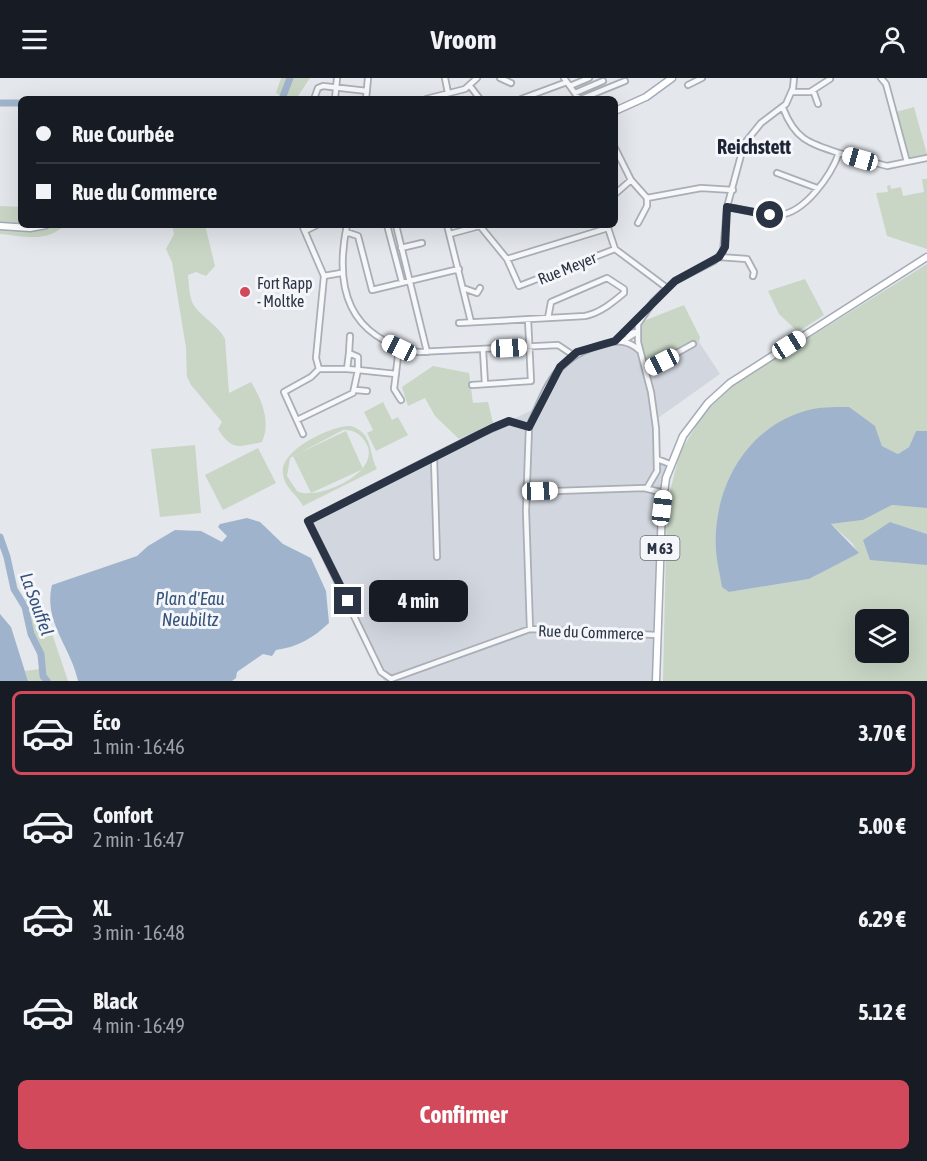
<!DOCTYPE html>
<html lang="fr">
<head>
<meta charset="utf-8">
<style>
  body { margin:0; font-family:"Asap Condensed",sans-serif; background:#242831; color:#f1f3f6; height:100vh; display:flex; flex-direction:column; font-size:22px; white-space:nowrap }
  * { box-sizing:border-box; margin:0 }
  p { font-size:20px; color:#9ea1a6 }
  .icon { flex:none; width:33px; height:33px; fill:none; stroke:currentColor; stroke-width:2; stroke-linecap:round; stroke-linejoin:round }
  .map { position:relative; height:603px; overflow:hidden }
  .drawer { display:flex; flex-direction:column; background:#171b24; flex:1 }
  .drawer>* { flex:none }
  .guide { position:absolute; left:18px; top:18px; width:600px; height:132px; border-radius:9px; box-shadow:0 6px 24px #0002; display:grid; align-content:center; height:132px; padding:0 18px; background:#171b24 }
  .fabs { position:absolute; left:855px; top:531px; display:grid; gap:12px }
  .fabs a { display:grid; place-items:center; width:54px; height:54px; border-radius:9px; background:#171b24; box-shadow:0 6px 24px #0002; font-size:30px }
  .end { position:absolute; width:27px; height:27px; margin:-14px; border:8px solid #2b3445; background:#fff; box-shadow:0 0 0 3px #fff }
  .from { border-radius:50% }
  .bubble { position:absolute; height:42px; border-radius:9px; background:#171b24; box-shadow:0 6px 24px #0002; font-size:20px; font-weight:700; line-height:42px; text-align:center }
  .car { position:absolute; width:18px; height:36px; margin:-18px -9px; border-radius:8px; box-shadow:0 0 4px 2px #0007; background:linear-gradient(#fff 24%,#345 0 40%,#fff 0 76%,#345 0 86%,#fff 0) }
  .guide b { display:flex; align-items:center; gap:21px; height:57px; font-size:22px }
  .guide b+b { border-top:2px solid #363941 }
  .guide i { width:15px; height:15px; background:#f1f3f6 }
  ul { padding:10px 0 0; list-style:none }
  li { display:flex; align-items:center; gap:18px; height:84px; margin:0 12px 9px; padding:0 6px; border:3px solid transparent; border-radius:9px }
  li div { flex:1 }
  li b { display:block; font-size:22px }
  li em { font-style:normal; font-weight:700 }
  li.on { border-color:#d1495b }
  li>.icon { width:54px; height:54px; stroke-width:1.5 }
  .primary-button { display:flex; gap:12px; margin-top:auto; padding:12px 18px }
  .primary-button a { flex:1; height:69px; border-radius:9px; background:#d1495b; color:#fff; font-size:24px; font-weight:700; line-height:69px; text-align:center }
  header { display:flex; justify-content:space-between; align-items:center; height:78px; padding:0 18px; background:#171b24; font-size:27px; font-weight:700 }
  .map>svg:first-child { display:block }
  .built { fill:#d2d6de }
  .green { fill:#c9d6c5; fill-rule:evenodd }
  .water { fill:#9fb4cc }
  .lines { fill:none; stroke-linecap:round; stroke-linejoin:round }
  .river { stroke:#9fb4cc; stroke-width:7 }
  .minor-casing { stroke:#a9aeb7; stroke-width:8 }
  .major-casing { stroke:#a3abb8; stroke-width:9 }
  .minor { stroke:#f7f8fa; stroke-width:4.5 }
  .major { stroke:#fff; stroke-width:6 }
  .route { stroke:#2b3445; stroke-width:8 }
  .poi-dot { fill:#d1495b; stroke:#f4f6f9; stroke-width:2 }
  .labels { text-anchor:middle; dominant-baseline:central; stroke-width:6; stroke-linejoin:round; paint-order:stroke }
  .shield { fill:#f4f6f9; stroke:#676e7b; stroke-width:1.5 }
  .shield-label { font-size:15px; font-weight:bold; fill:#2b3445 }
  .street-label { font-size:16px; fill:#2b3445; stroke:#f4f6f9 }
  .poi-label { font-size:16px; fill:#2b3445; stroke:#f4f6f9; text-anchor:start }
  .water-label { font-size:18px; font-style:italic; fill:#34527a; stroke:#f4f6f9 }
  .quarter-label { font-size:20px; font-weight:bold; fill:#1d2536; stroke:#f4f6f9 }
</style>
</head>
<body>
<header><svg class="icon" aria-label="menu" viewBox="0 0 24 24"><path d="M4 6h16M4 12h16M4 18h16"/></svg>Vroom<svg class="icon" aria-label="person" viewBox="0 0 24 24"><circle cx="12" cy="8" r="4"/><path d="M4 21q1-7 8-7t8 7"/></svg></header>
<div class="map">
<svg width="927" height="603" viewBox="0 0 927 603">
  <rect width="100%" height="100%" fill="#e4e7ec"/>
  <path class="built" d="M615,263L641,272L648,289L699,264L720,296L658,340L660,377L670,385L665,400L654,603H384L308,443L538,329L566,282Z"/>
  <path class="green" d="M281,0H310L296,21H286L276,15Z
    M914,29L927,76L910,80L896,34Z
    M922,101H927V171L887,158L876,115L888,114L887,108L890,107L891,111L901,109L903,118L924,114Z
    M0,128L21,129V147H64C49,165 21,158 0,156Z
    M172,147H205L215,188L206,198L196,194L188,197C189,206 189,222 195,229C204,241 218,247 225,261L229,315L251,304C262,322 271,344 262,364C238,369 232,373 218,351L222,344L191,307L187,299L186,270L172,184L166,171L174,156Z
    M927,186V353H916L909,369L898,376L882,368L875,348L729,514L809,501L858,475L852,465L831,446L863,442L892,427L924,429L927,430V456L890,444L916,485L927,487V603H663L667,425L680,374L705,334L735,306ZM866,542H898V574H866Z
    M805,201L824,237L798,254L779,236L768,213Z
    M684,227L700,259L699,264L648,289L641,272V244Z
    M433,288L469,295L473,325L488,324L493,345L459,361L435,338L425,320L408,328L402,309Z
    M383,324L392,342L398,339L408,357L376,373L367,355L373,352L364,334Z
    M351,348C374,356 368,374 377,391L303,428C297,416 285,411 283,396C279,372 332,347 351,348ZM343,352C352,352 358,354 364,362C388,393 316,424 297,413L287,398L290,380Z
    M346,353L363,391L311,415L293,378Z
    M195,367L201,435L160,439L151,371Z
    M258,370L276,405L223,432L205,397Z
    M22,504L35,505L68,603H28L25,593L40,591Z"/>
  <path class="water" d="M849,329L875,348L882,368L898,376L909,369L916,353H927V430L892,427L863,442L831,446L859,475L809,501L729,514L722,509C720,497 717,485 716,473C712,409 748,345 813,331C824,329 838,329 849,329Z
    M247,440L260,444L283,466L311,480L326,513L329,545C313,560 298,569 276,572L272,578L263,576L237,594L236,600L232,603H78C71,569 43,544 52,507L137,478L148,468L175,452L201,453L222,464L227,458L218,449L220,446Z
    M890,444L927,456V487L870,482L863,462Z
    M0,536L11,549L28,603H0Z"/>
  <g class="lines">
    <path class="river" d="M282,21L290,0
      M0,25H21
      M0,459L7,479L14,511L25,529L31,556L41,576L43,598L47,603"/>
    <defs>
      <path id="minor" d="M445,0L448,15
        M500,0L511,5
        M564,0L579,21
        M881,0L886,6L907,84
        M688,7L702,0
        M470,8L480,21
        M570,8L589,0
        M813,12L818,26
        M792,14H810L830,1
        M575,15L603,3
        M314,21L318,10L323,8L367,13
        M335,21L337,0
        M366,21L368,0
        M426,21L465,11L477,0
        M521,21L567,4
        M581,21L625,3
        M615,70L631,102L647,120L701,110L733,112
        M839,75L887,88L927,80
        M777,95L817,110
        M615,116L631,102
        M727,129C744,131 762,138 779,137C805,135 831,97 839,75C808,65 795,61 783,30
        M638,145L647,128V120
        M302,147L324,198L316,280L319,291L311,299L284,314L303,356
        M347,147C334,210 348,260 418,274L558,267L573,277
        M387,147L402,204
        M396,147L427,274
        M447,147L471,244
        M607,147L615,171L667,210
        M480,148L507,181L519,208L615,171
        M305,153L317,147
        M346,154L358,158L372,212L459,191
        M450,156L483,147
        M401,170L422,165
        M719,179L747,181L754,194L753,198
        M507,181L608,150
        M324,198L341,195
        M463,210L477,215L480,210
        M459,245L585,238C600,235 612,225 624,215V211L607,200L551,224L548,240
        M615,263L639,240
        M623,263L637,254L624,256
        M399,270L394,311L401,322
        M483,272L485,306
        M349,275L358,279V292L347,291Z
        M349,275L350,258
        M319,291H347
        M646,292L693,266
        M472,307L531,303L528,241
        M356,312L367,313
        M297,342L353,315L358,292L396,296
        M529,349C548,306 555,279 604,266C617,262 628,262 639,272
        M434,380L437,479
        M657,381L670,386
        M647,410L657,393L656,350L651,314L638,264V246L653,224L675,203L714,183L723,174L727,129L744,66L761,45L786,26L793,10L794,0
        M527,414L644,410L664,415
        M530,551L526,433L529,349L509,343L475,358L308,443L381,594L391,601L530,551L657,557"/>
      <path id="major" d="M615,33L646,19L672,0
        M0,148L30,150L46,147
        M656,603L662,430L666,400L683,358L708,325L730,305L927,179"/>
    </defs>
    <use href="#minor" class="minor-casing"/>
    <use href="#major" class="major-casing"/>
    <use href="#minor" class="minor"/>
    <use href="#major" class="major"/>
  </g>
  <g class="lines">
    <path class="route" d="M348,523L308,443L492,350L509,343L529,349L560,289L577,274L615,263L675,203L719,179L725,169L727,129L770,137"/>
  </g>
  <circle class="poi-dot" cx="245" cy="214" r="6"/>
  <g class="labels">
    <rect class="shield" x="640.5" y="458" width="39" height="24" rx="4.5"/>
    <g class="shield-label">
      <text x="660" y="470">M 63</text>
    </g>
    <g class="street-label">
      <text transform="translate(567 190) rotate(-22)">Rue Meyer</text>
      <text transform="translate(591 554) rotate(2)">Rue du Commerce</text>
    </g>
    <g class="poi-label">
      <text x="257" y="205">Fort Rapp<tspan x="257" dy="18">- Moltke</tspan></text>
    </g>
    <g class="water-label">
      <text x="190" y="520">Plan d'Eau<tspan x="190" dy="21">Neubiltz</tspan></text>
      <text transform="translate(37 526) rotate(70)">La Souffel</text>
    </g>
    <g class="quarter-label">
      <text x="754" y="68">Reichstett</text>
    </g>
  </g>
</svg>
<div class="fabs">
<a><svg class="icon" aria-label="layers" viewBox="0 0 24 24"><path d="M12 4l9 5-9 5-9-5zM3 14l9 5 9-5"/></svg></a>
</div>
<i class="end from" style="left:770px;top:137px"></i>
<i class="end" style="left:348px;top:523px"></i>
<div class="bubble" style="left:369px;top:502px;width:99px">4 min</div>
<i class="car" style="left:860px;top:81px;rotate:286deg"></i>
<i class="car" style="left:789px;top:267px;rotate:58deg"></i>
<i class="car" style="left:399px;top:270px;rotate:296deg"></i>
<i class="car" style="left:509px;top:270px;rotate:87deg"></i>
<i class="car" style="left:662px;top:284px;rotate:243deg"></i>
<i class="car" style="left:540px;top:413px;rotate:88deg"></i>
<i class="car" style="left:662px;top:430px;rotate:7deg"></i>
<div class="guide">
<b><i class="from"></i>Rue Courbée</b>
<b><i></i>Rue du Commerce</b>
</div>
</div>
<section class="drawer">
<ul>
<li class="on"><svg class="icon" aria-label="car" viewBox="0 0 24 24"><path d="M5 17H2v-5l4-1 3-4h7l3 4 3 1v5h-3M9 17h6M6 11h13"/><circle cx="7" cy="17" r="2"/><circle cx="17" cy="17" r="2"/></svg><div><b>Éco</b><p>1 min · 16:46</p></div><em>3.70 €</em></li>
<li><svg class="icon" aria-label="car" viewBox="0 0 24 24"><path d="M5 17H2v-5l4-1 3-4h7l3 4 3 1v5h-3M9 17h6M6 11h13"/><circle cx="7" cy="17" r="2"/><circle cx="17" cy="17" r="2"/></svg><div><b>Confort</b><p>2 min · 16:47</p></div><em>5.00 €</em></li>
<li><svg class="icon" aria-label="car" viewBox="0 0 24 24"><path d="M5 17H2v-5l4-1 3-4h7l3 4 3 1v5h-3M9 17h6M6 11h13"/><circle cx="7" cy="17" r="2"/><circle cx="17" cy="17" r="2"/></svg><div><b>XL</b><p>3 min · 16:48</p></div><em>6.29 €</em></li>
<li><svg class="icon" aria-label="car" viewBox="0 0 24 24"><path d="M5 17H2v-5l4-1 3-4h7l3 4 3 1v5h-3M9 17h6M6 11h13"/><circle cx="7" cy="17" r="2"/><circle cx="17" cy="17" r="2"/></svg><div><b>Black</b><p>4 min · 16:49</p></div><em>5.12 €</em></li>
</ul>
<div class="primary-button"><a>Confirmer</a></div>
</section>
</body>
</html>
